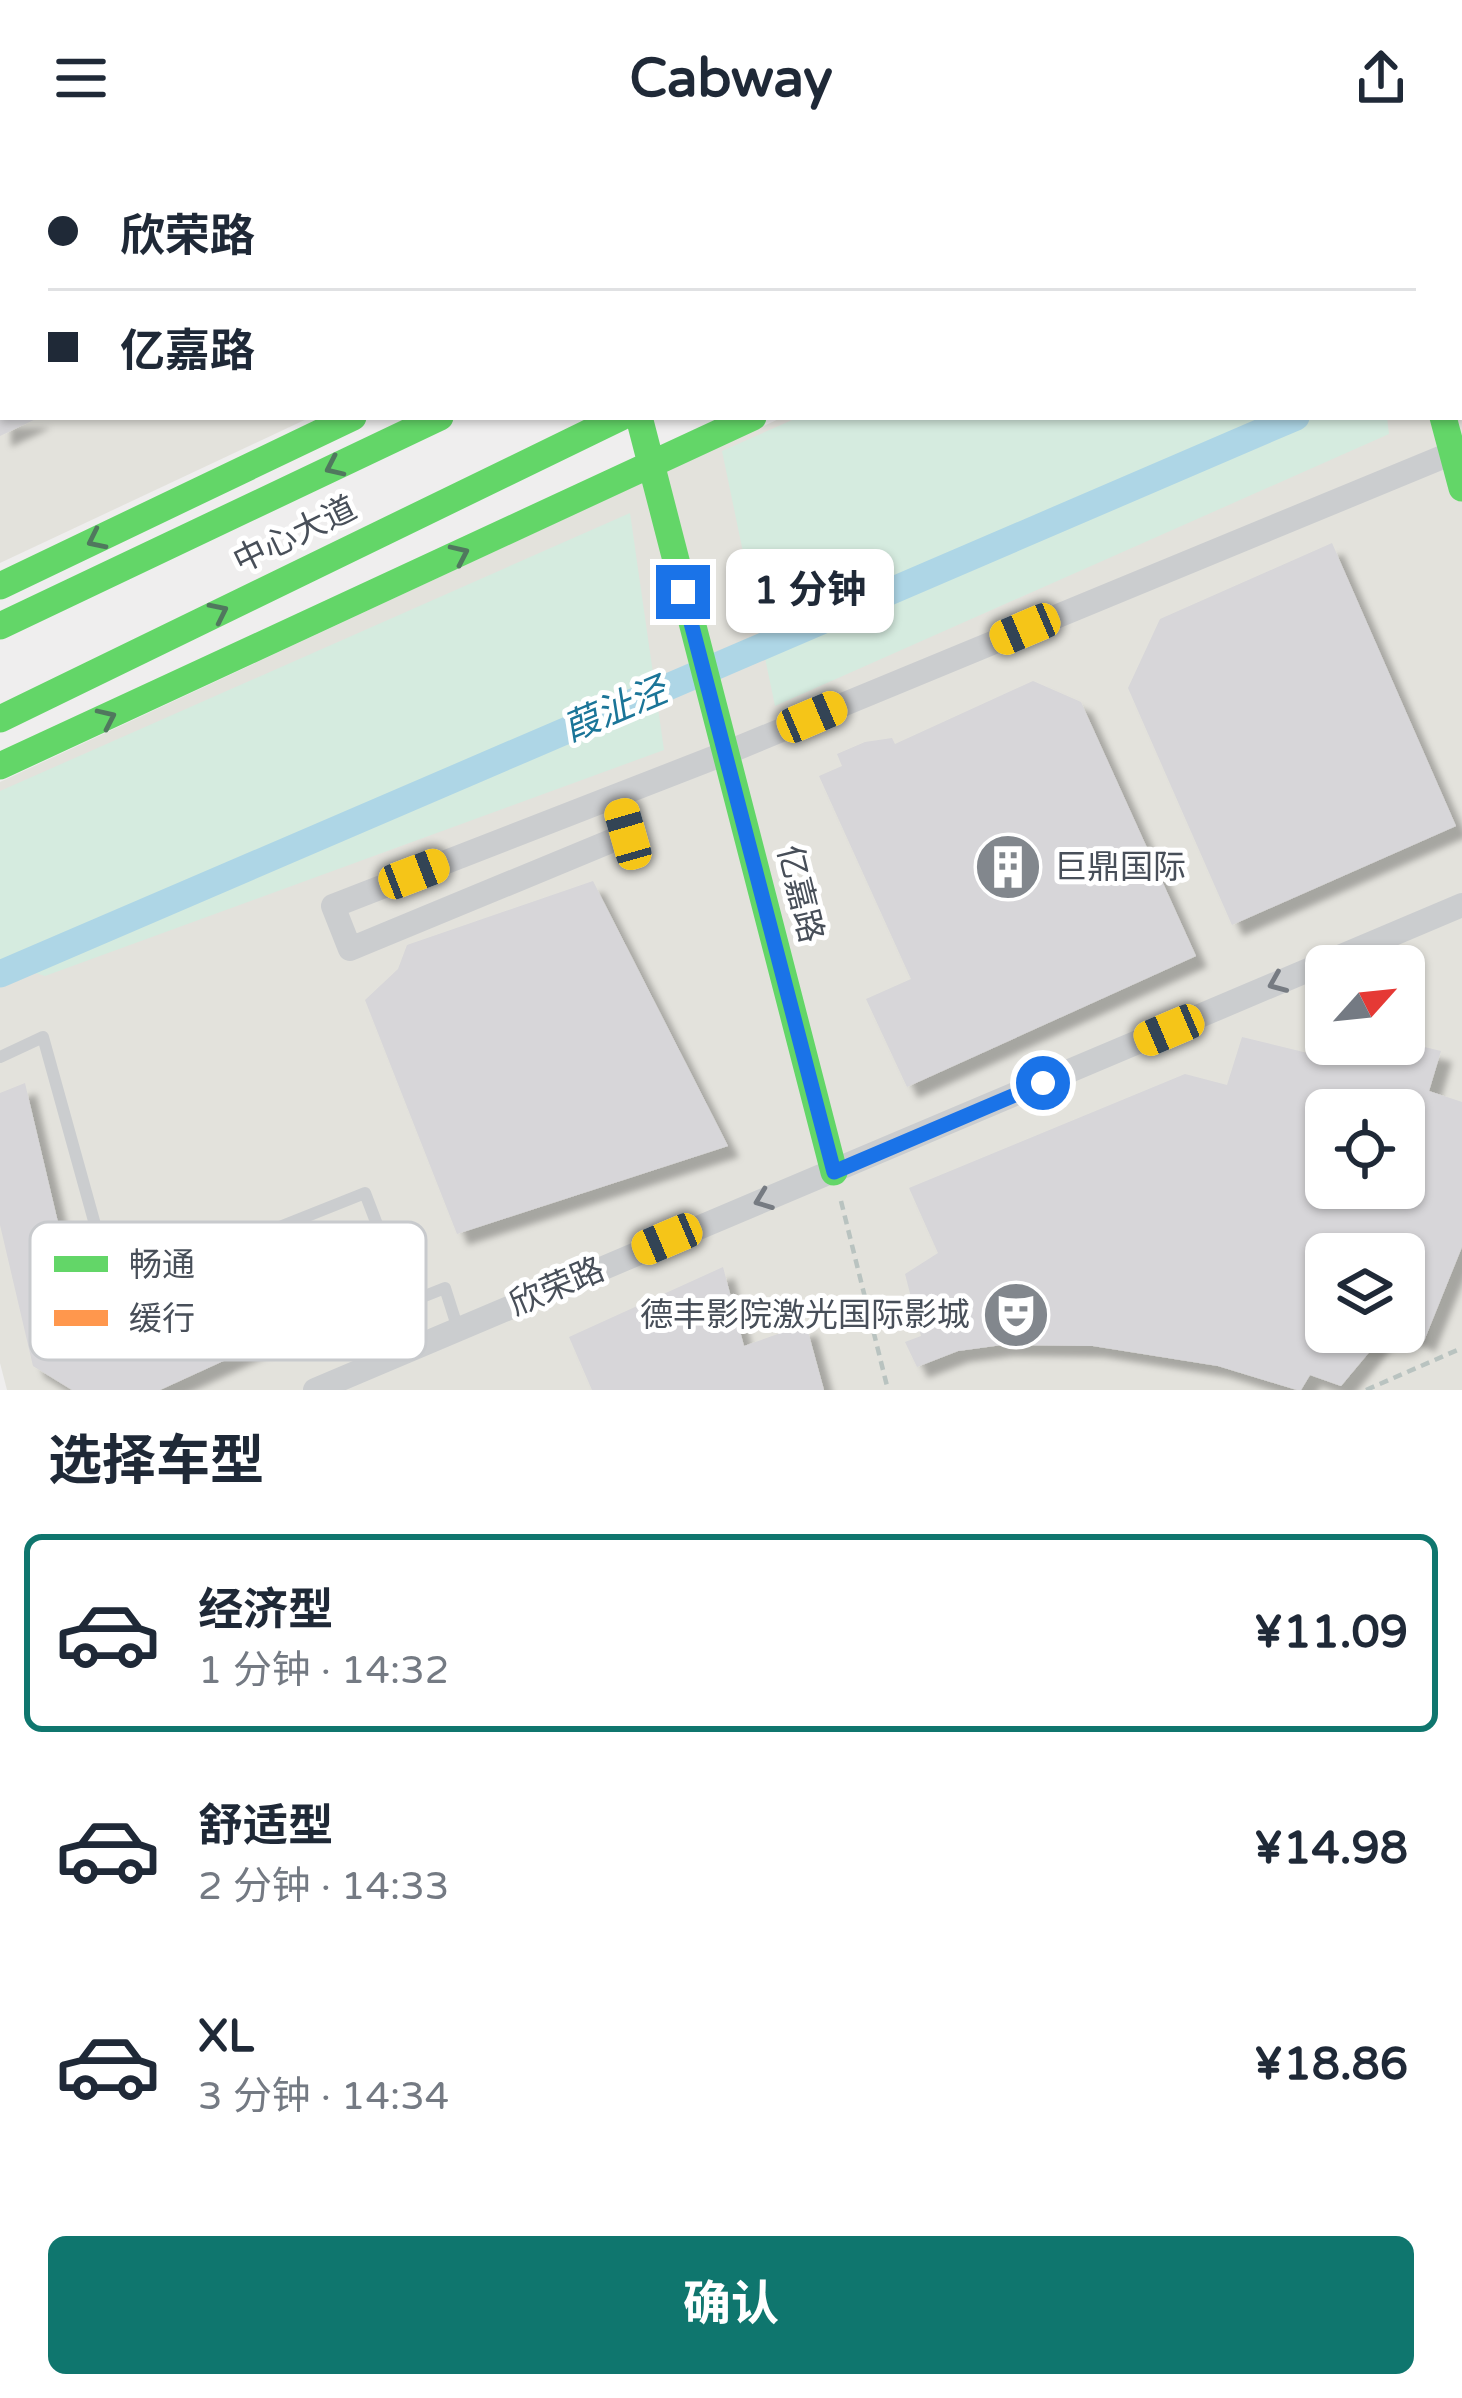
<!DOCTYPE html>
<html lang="zh">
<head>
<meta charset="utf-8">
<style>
  body { margin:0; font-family:"Varela Round","Noto Sans SC",sans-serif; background:#f2f2f3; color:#1f2937; height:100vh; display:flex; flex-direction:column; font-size:45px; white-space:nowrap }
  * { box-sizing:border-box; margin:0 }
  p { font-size:39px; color:#747a83 }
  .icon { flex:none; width:66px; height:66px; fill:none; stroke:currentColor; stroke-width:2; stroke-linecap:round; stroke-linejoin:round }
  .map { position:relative; height:1234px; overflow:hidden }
  .side { display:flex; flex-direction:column; background:#fff; flex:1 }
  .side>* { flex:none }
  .hud { position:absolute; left:0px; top:0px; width:1464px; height:264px; box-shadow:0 3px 9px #0004; display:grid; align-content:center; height:264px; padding:0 48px; background:#fff }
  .needle { width:78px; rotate:63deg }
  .buttons { position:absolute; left:1305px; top:789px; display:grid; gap:24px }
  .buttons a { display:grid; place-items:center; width:120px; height:120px; border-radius:18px; background:#fff; box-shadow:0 3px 9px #0004; font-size:60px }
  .end { position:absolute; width:54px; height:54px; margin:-27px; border:15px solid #1a73e8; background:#fff; box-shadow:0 0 0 6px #fff }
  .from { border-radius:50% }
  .bubble { position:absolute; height:84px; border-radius:18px; background:#fff; box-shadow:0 3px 9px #0004; font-size:39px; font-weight:700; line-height:84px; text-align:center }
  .car { position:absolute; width:36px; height:72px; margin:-36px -18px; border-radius:15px; box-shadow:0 0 9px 3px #0007; background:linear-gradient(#f5c518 24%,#345 0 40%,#f5c518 0 76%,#345 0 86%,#f5c518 0) }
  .hud b { display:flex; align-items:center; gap:42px; height:114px; font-size:45px }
  .hud b+b { border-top:3px solid #e0e1e3 }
  .hud i { width:30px; height:30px; background:#1f2937 }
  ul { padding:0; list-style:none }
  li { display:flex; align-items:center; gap:36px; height:198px; margin:0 24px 18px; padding:0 24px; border:6px solid transparent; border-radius:18px }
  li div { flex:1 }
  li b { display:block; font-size:45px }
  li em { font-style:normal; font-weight:700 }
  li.on { border-color:#0f766e }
  li>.icon { width:108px; height:108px; stroke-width:1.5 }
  h2 { padding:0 48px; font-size:54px; line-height:144px }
  .cta { display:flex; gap:24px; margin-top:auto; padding:24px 48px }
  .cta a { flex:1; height:138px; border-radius:18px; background:#0f766e; color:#fff; font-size:48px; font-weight:700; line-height:138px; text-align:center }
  header { display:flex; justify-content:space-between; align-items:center; height:156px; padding:0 48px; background:#fff; font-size:54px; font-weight:700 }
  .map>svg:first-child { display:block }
  .commercial { fill:#e3e2dc; fill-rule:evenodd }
  .green { fill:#d5ebdf }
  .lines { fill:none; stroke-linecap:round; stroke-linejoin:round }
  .canal { stroke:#aed6e6; stroke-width:27 }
  .building { fill:#d7d6d9; fill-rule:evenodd; filter:url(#shadow) }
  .path { stroke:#b9c3c0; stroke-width:4.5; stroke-dasharray:9 6; stroke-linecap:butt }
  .lane { stroke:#cbcdcf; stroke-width:12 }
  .street { stroke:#cbcdcf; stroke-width:24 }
  .fast { stroke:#63d668; stroke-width:27 }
  .slow { stroke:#ff974d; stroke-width:27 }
  .oneway { stroke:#50785e }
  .oneway2 { stroke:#767b82 }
  .route { stroke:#1a73e8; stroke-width:15 }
  .labels { text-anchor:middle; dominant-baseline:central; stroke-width:10; stroke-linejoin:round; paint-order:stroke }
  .street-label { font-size:33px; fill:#484f59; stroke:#fff }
  .poi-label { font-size:33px; fill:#484f59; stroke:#fff; text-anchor:start }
  .water-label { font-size:36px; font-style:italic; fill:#1b7598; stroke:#fff }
  .key { fill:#fff; stroke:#c8cacd; stroke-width:3 }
  .key-label { font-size:33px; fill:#484f59 }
</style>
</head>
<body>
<header><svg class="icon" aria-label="menu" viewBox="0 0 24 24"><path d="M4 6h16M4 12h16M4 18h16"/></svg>Cabway<svg class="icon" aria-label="share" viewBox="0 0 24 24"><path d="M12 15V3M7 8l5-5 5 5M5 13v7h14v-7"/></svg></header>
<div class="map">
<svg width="1462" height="1234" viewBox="0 0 1462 1234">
  <defs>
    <filter id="shadow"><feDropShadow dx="11" dy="11" stdDeviation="3" flood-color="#0004"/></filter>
  </defs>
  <rect width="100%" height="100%" fill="#efeeee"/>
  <path class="commercial" d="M0,0H868L3,3V261H311L0,407Z
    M1343,0H1462V1234H7L0,1207V626L783,261H1461V3H1336ZM1326,810H1404V888H1326ZM1326,954H1404V1032H1326ZM1326,1098H1404V1176H1326Z"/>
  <path class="green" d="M799,261H1387L1389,278L775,550L722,295Z
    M630,357L664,594L45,820L0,806V635Z"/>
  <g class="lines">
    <path class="canal" d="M1461,190H1462
      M0,818L1296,261"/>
  </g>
  <path class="building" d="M0,261H40L0,280Z
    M1332,387L1456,670L1232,769L1128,532L1160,463Z
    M1033,525L1081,546L1196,800L907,931L866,843L911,823L819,620L842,610L837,598L865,586L892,582L895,588Z
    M593,725L728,990L457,1078L365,844L398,813L407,789Z
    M1242,881L1320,900L1324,888L1404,886L1441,895L1429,935L1462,946V1091L1424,1185L1404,1176V1098H1326V1176H1386L1341,1230L1310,1219L1301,1234H1297L1218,1210L1093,1190L1002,1189L958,1195L917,1211L905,1186L921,1180L905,1118L938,1097L909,1032L1185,918L1227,929ZM1326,954H1404V1032H1326Z
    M25,927L84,1176L105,1201L359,1083L382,1132L160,1234H72L33,1210L0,1069V937Z
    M723,1111L744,1190L806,1168L824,1234H592L569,1181Z"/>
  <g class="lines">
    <path class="path" d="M841,1045L888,1234
      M1366,1234L1462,1192"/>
    <path class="lane" d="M0,901L43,881L114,1137L365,1037L407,1147L445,1132L458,1173"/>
    <path class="street" d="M617,640L628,678L350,793L333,750L726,597L1462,293
      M315,1234L1462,749"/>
    <path class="fast" d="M893,3L900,0
      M984,3L990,0
      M1151,3L1158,0
      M1290,3L1296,0
      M639,261L834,1016
      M1443,261L1462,332
      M0,430L353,261
      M0,470L440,261
      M0,563L621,261
      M0,610L753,261"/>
    <path class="slow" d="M525,0L526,3
      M1373,0L1374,3"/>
  </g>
  <defs><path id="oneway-chevron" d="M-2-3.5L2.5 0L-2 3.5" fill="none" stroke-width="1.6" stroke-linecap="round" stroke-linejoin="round" transform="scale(3)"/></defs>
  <g class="oneway">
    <use href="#oneway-chevron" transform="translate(334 311) rotate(155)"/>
    <use href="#oneway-chevron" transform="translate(96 384) rotate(154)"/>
    <use href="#oneway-chevron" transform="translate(460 398) rotate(-25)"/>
    <use href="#oneway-chevron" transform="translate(219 456) rotate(-26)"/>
    <use href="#oneway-chevron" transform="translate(107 562) rotate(-25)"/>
  </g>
  <g class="oneway2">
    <use href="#oneway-chevron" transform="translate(1277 827) rotate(157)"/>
    <use href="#oneway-chevron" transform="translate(763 1044) rotate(159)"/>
  </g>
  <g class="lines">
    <path class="route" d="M683,436L834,1016L1043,927"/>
  </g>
  <defs>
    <symbol id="building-disc" viewBox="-11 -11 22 22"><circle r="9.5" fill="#82878d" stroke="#fff"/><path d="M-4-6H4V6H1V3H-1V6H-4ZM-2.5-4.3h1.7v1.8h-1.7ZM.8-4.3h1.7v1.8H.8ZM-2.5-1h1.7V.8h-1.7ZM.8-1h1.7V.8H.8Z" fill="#fff"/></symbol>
    <symbol id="theatre-disc" viewBox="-11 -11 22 22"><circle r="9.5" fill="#82878d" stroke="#fff"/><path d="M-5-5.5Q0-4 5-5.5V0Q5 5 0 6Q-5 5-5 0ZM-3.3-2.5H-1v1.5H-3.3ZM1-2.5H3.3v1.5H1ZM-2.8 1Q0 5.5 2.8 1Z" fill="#fff"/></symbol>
  </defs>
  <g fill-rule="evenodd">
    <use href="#building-disc" x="970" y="673" width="76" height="76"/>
    <use href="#theatre-disc" x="978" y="1121" width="76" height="76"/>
  </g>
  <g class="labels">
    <g class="street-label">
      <text transform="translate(295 379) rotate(-26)">中心大道</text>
      <text transform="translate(800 738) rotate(76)">亿嘉路</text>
      <text transform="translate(557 1131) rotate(-23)">欣荣路</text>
    </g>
    <g class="poi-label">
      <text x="1054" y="711">巨鼎国际</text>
      <text x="970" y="1159" text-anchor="end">德丰影院激光国际影城</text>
    </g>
    <g class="water-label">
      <text transform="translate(615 554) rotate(-23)">葭沚泾</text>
    </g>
  </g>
  <rect x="30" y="1066" width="396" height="138" rx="18" class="key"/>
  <rect x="54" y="1100" width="54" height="16" fill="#63d668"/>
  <rect x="54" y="1154" width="54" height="16" fill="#ff974d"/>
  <g class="key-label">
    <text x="129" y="1120">畅通</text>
    <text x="129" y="1174">缓行</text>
  </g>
</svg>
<div class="buttons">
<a><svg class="needle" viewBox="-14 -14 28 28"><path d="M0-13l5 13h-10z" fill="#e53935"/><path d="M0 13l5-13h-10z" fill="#747a83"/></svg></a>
<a><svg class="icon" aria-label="locate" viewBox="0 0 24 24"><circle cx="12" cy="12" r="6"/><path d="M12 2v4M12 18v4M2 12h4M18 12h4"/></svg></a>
<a><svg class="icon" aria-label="layers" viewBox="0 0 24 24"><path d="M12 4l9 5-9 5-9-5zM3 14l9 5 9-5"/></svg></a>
</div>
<i class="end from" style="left:1043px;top:927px"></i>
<i class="end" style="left:683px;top:436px"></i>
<div class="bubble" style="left:726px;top:393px;width:168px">1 分钟</div>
<i class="car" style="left:1025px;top:473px;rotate:247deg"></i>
<i class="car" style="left:812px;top:561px;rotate:67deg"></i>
<i class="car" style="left:628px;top:678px;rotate:344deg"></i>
<i class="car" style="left:414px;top:718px;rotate:69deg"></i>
<i class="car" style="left:1169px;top:874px;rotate:247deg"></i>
<i class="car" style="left:667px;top:1083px;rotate:247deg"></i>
<div class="hud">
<b><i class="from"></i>欣荣路</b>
<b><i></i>亿嘉路</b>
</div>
</div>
<section class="side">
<h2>选择车型</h2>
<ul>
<li class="on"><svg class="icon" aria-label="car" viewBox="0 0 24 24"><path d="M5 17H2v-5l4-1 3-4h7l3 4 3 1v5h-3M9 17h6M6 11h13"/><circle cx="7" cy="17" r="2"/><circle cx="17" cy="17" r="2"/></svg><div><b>经济型</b><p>1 分钟 · 14:32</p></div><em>¥11.09</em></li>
<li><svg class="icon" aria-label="car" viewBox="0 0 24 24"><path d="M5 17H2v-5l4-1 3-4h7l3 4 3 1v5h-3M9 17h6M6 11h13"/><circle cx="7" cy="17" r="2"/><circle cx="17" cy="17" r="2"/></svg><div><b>舒适型</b><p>2 分钟 · 14:33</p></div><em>¥14.98</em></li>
<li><svg class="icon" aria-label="car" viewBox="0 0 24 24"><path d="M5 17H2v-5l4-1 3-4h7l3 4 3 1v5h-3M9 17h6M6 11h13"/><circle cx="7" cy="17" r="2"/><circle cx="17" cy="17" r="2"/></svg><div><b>XL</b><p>3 分钟 · 14:34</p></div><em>¥18.86</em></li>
</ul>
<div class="cta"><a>确认</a></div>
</section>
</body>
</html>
